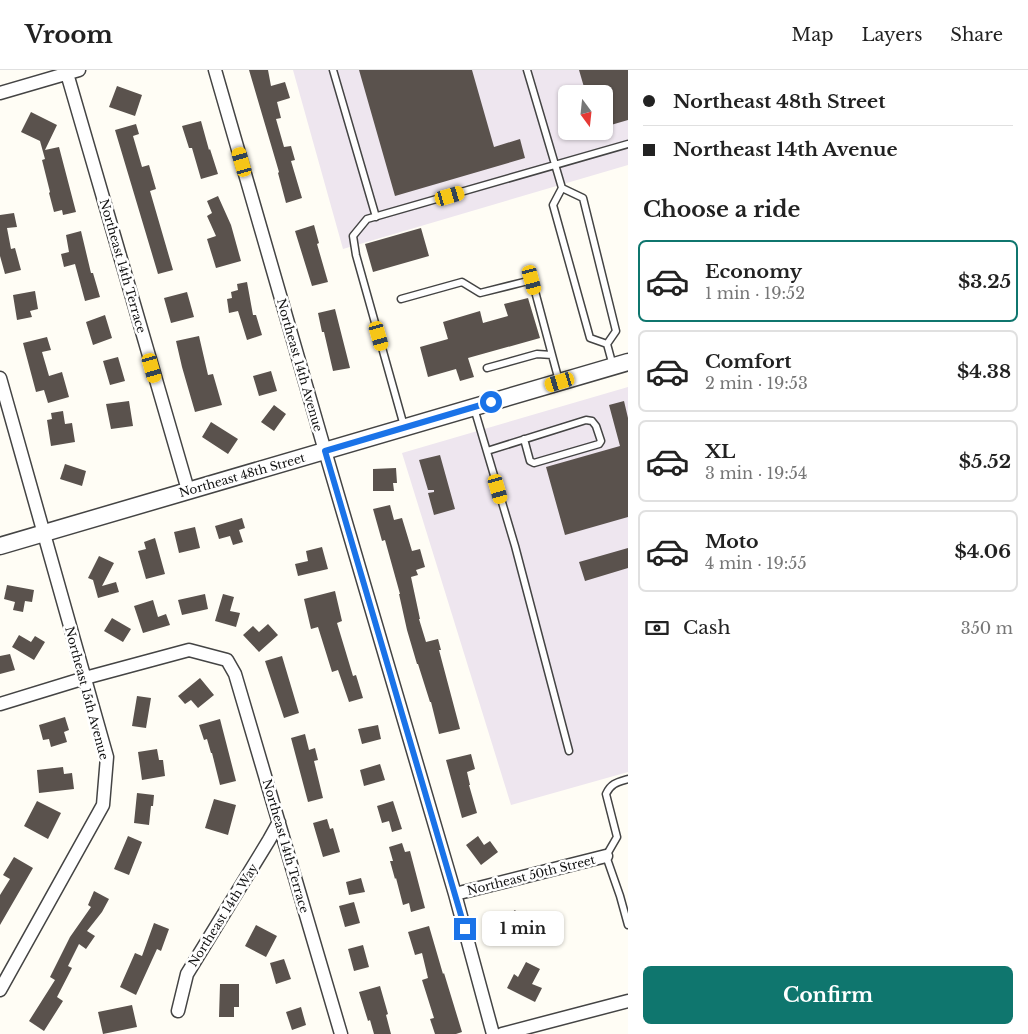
<!DOCTYPE html>
<html lang="en">
<head>
<meta charset="utf-8">
<style>
  body { margin:0; font-family:"Libre Baskerville",serif; background:#f2f2f2; color:#222; height:100vh; display:flex; flex-direction:column; font-size:19px; white-space:nowrap }
  * { box-sizing:border-box; margin:0 }
  p { font-size:16px; color:#767676 }
  .icon { flex:none; width:28px; height:28px; fill:none; stroke:currentColor; stroke-width:2; stroke-linecap:round; stroke-linejoin:round }
  .map { position:relative; flex:1; overflow:hidden }
  .drawer { display:flex; flex-direction:column; background:#fff; width:400px }
  .drawer>* { flex:none }
  .top-card { display:grid; align-content:center; height:110px; padding:0 15px; background:#fff }
  .needle { width:32px; rotate:165deg }
  .buttons { position:absolute; left:558px; top:15px; display:grid; gap:10px }
  .buttons a { display:grid; place-items:center; width:55px; height:55px; border-radius:8px; background:#fff; box-shadow:0 1px 4px #0004; font-size:25px }
  .end { position:absolute; width:22px; height:22px; margin:-11px; border:6px solid #1a73e8; background:#fff; box-shadow:0 0 0 2px #fff }
  .from { border-radius:50% }
  .bubble { position:absolute; height:35px; border-radius:8px; background:#fff; box-shadow:0 1px 4px #0004; font-size:16px; font-weight:700; line-height:35px; text-align:center }
  .car { position:absolute; width:15px; height:30px; margin:-15px -8px; border-radius:6px; box-shadow:0 0 4px 1px #0007; background:linear-gradient(#f5c518 24%,#345 0 40%,#f5c518 0 76%,#345 0 86%,#f5c518 0) }
  .top-card b { display:flex; align-items:center; gap:18px; height:48px; font-size:19px }
  .top-card b+b { border-top:1px solid #e0e0e0 }
  .top-card i { width:12px; height:12px; background:#222 }
  ul { padding:0; list-style:none }
  li { display:flex; align-items:center; gap:15px; height:82px; margin:0 10px 8px; padding:0 5px; border:2px solid #e0e0e0; border-radius:8px }
  li div { flex:1 }
  li b { display:block; font-size:19px }
  li em { font-style:normal; font-weight:700 }
  li.on { border-color:#0f766e }
  li>.icon { width:45px; height:45px; stroke-width:1.5 }
  h2 { padding:0 15px; font-size:22px; line-height:60px }
  .pay { display:flex; align-items:center; gap:12px; height:55px; padding:0 15px; font-size:19px }
  .pay p { margin-inline-start:auto }
  .cta { display:flex; gap:10px; margin-top:auto; padding:10px 15px }
  .cta a { flex:1; height:58px; border-radius:8px; background:#0f766e; color:#fff; font-size:20px; font-weight:700; line-height:58px; text-align:center }
  header { display:flex; align-items:center; gap:30px; box-sizing:border-box; height:70px; padding:0 25px; background:#fff; border-bottom:1px solid #e0e0e0 }
  header strong { font-size:24px }
  nav { display:flex; gap:28px; margin-inline-start:auto; font-size:18px }
  main { display:flex; flex:1; min-height:0 }
  .map>svg:first-child { display:block }
  .industrial { fill:#eee6ef; fill-rule:evenodd }
  .building { fill:#5a524d }
  .lines { fill:none; stroke-linecap:round; stroke-linejoin:round }
  .service-casing { stroke:#444; stroke-width:9 }
  .minor-casing { stroke:#444; stroke-width:15 }
  .tertiary-casing { stroke:#444; stroke-width:19 }
  .service { stroke:#fff; stroke-width:6 }
  .minor { stroke:#fff; stroke-width:12 }
  .tertiary { stroke:#fff; stroke-width:16 }
  .route { stroke:#1a73e8; stroke-width:6 }
  .labels { text-anchor:middle; dominant-baseline:central; stroke-width:5; stroke-linejoin:round; paint-order:stroke }
  .street-label { font-size:12px; fill:#111; stroke:#fff }
</style>
</head>
<body>
<header>
<strong>Vroom</strong>
<nav><a>Map</a><a>Layers</a><a>Share</a></nav>
</header>
<main>
<div class="map">
<svg width="628" height="964" viewBox="0 0 628 964">
  <rect width="100%" height="100%" fill="#fffdf5"/>
  <path class="industrial" d="M293,0H628V95L343,179ZM566,24H604V61H566Z
    M628,317V702L511,735L402,383Z"/>
  <path class="building" d="M249,0H268L271,16L285,12L290,28L277,32L281,48L276,49L284,77L291,76L295,90L291,91L302,128L286,133L278,103L279,102Z
    M359,0H472L494,77L520,69L525,88L395,126Z
    M579,0H628V50L604,57V24H586Z
    M117,16L142,25L135,46L109,37Z
    M31,42L57,55L45,80L59,77L76,142L63,145L62,140L54,142L49,123L50,122L42,90L45,89L40,71L21,62Z
    M201,51L209,80L210,79L218,104L201,109L192,78H189L182,56Z
    M136,54L139,64L133,66L142,97L149,95L156,119L150,121L173,200L158,204L115,60Z
    M218,126L231,155L241,191L216,198L207,169L216,166L207,146L212,143L207,131Z
    M14,143L17,157L7,158L11,179L15,178L21,200L5,204L0,186V145Z
    M314,155L319,173L317,174L328,212L312,216L295,161Z
    M421,158L429,186L373,202L365,174Z
    M81,161L91,203H93L100,227L85,231L75,194L64,197L61,184L69,182L66,165Z
    M247,212L253,245H256L262,265L247,270L238,241L229,243L227,229L232,228L231,222L238,220L237,214Z
    M35,221L38,239L30,241L32,247L17,250L13,225Z
    M187,222L194,247L171,253L164,228Z
    M528,228L540,268L468,288L474,307L460,311L456,299L428,307L420,277L448,269L443,252L480,241L483,253L508,246L504,234Z
    M335,239L350,298L333,301L324,262H322L318,243Z
    M105,245L112,268L93,275L86,252Z
    M199,266L208,305L213,304L222,335L195,342L182,297L176,271Z
    M47,267L51,280L42,282L49,306L62,302L69,327L48,333L44,320L36,322L23,273Z
    M118,287L125,311L110,315L103,291Z
    M271,301L277,321L259,326L253,306Z
    M129,331L133,356L111,359L106,334Z
    M624,331L628,348V447L565,465L546,397L620,376L609,335Z
    M274,335L286,344L274,361L261,352Z
    M63,341L65,354L72,353L75,372L51,376L47,350L52,349L51,343Z
    M211,352L238,369L228,384L202,367Z
    M440,385L455,439L434,445L428,423L434,422V420H428L419,390Z
    M65,394L86,401L82,416L60,409Z
    M396,398L397,413H393L394,421H373V399Z
    M390,435L394,450L402,448L412,481L420,479L425,497L416,500L418,505L411,507L420,549H419L426,572L438,569L441,580H439L460,659L439,664L431,632H430L418,594H417L407,560L399,524H400L385,470L382,471L373,439Z
    M242,448L245,458L239,460L243,472L233,475L230,466L219,469L215,456Z
    M195,457L200,478L179,483L174,462Z
    M155,468L165,504L146,509L138,481L146,479L144,472Z
    M322,477L328,499L298,506L295,494L308,491L306,481Z
    M628,478V498L585,511L579,492Z
    M99,486L114,493L102,516L116,512L119,522L98,528L93,510L88,508Z
    M7,515L34,520L32,532L25,531L23,542L13,540L15,532L4,529Z
    M335,521L342,551L337,553L353,606L356,605L363,628L349,632L338,600L332,602L318,557L311,559L304,529Z
    M205,524L208,539L182,545L178,530Z
    M223,524L234,527L230,541L240,543L236,557L215,551Z
    M153,530L158,547L166,544L170,555L143,563L134,536Z
    M112,548L131,559L123,572L104,561Z
    M268,554L278,565L259,582L243,565L253,556L259,562Z
    M19,565L31,572L35,566L45,572L34,590L12,577Z
    M10,584L15,600L0,604V586Z
    M282,586L299,643L284,648L265,591Z
    M200,608L214,625L198,638L191,630L185,634L178,626Z
    M137,626L151,628L146,658L132,656Z
    M65,647L69,660L64,662L67,672L51,677L49,669L43,670L39,655Z
    M220,649L236,711L220,715L212,683H211L207,669L204,670L199,655Z
    M378,655L381,669L362,674L358,659Z
    M305,664L309,680L315,678L318,690L314,691L323,728L308,732L291,668Z
    M157,679L159,690H163L165,706L142,710L138,682Z
    M471,684L475,699L467,702L470,715H469L477,743L462,748L446,690Z
    M380,694L385,710L364,716L360,700Z
    M63,697L64,704L72,703L74,719L39,723L37,700Z
    M137,723L154,725L153,736H151L149,755L134,753Z
    M214,729L236,735L228,765L205,758Z
    M37,731L61,743L48,769L24,756Z
    M393,731L402,759L392,762L389,751L382,753L377,736Z
    M327,749L330,759L333,758L340,782L323,787L313,753Z
    M128,766L142,772L129,805L114,799Z
    M478,766L484,775L490,771L498,782L481,795L466,775Z
    M402,773L405,782L410,781L425,838L411,842L409,833L403,835L396,808L395,809L390,791H393L389,777Z
    M14,787L33,798L0,855V825L10,809L3,805Z
    M361,808L365,822L349,825L346,812Z
    M94,821L109,829L102,842L87,861L95,866L86,879L79,874L68,896L72,898L57,927L63,931L44,961L29,951L55,910L50,907L70,867L91,837L88,835Z
    M354,832L360,853L345,857L339,836Z
    M515,840L532,862L521,871L514,862L502,871L492,858Z
    M154,853L169,859L161,881L157,879L136,925L120,917L135,883L142,886Z
    M256,855L277,866L266,887L245,876Z
    M429,856L443,904L444,903L462,962L456,964H435L430,949L434,948L422,910L428,908L422,883L415,885L408,862Z
    M363,875L369,897L354,901L348,879Z
    M284,889L291,909L276,914L270,893Z
    M526,892L540,899L532,914L542,918L535,932L507,918L514,904L518,907Z
    M220,914H239V937H234V947H219Z
    M380,916L388,944L386,945L391,964H374L370,950L368,951L359,922Z
    M132,935L137,957L103,964L98,942Z
    M301,937L306,955L292,960L286,942Z"/>
  <g class="lines">
    <defs>
      <path id="service" d="M333,0L376,147
        M527,0L562,118L553,135L590,268L607,274
        M562,118L583,128L616,261L607,274L613,296
        M401,229L462,212L480,223L532,210L552,285
        M487,298L537,284L552,285L559,311
        M474,338L515,476L569,681
        M404,356L356,185L353,166L367,149L628,74
        M487,381L586,350L592,351L596,356L601,371L599,374L534,393L530,391L524,369
        M628,709C618,712 611,713 606,724L617,767L606,786L620,826L628,855"/>
      <path id="minor" d="M66,0L188,420
        M215,0L325,381L455,824L493,964
        M0,23L79,0
        M0,308L107,687L103,735L0,920
        M0,634L85,608L189,580L227,590L235,604L341,964
        M455,824L606,786
        M178,941L187,904L269,770L279,752
        M502,964L628,931"/>
      <path id="tertiary" d="M0,476L628,292"/>
    </defs>
    <use href="#service" class="service-casing"/>
    <use href="#minor" class="minor-casing"/>
    <use href="#tertiary" class="tertiary-casing"/>
    <use href="#service" class="service"/>
    <use href="#minor" class="minor"/>
    <use href="#tertiary" class="tertiary"/>
  </g>
  <g class="lines">
    <path class="route" d="M465,859L325,381L491,332"/>
  </g>
  <g class="labels">
    <g class="street-label">
      <text transform="translate(123 196) rotate(74)">Northeast 14th Terrace</text>
      <text transform="translate(300 295) rotate(74)">Northeast 14th Avenue</text>
      <text transform="translate(242 405) rotate(-16)">Northeast 48th Street</text>
      <text transform="translate(87 623) rotate(75)">Northeast 15th Avenue</text>
      <text transform="translate(286 776) rotate(74)">Northeast 14th Terrace</text>
      <text transform="translate(531 805) rotate(-14)">Northeast 50th Street</text>
      <text transform="translate(223 845) rotate(-58)">Northeast 14th Way</text>
    </g>
  </g>
</svg>
<div class="buttons">
<a><svg class="needle" viewBox="-14 -14 28 28"><path d="M0-13l5 13h-10z" fill="#e53935"/><path d="M0 13l5-13h-10z" fill="#767676"/></svg></a>
</div>
<i class="end from" style="left:491px;top:332px"></i>
<i class="end" style="left:465px;top:859px"></i>
<div class="bubble" style="left:482px;top:841px;width:82px">1 min</div>
<i class="car" style="left:242px;top:92px;rotate:344deg"></i>
<i class="car" style="left:450px;top:126px;rotate:74deg"></i>
<i class="car" style="left:532px;top:210px;rotate:165deg"></i>
<i class="car" style="left:379px;top:266px;rotate:164deg"></i>
<i class="car" style="left:152px;top:298px;rotate:164deg"></i>
<i class="car" style="left:560px;top:312px;rotate:253deg"></i>
<i class="car" style="left:498px;top:419px;rotate:164deg"></i>
</div>
<section class="drawer">
<div class="top-card">
<b><i class="from"></i>Northeast 48th Street</b>
<b><i></i>Northeast 14th Avenue</b>
</div>
<h2>Choose a ride</h2>
<ul>
<li class="on"><svg class="icon" aria-label="car" viewBox="0 0 24 24"><path d="M5 17H2v-5l4-1 3-4h7l3 4 3 1v5h-3M9 17h6M6 11h13"/><circle cx="7" cy="17" r="2"/><circle cx="17" cy="17" r="2"/></svg><div><b>Economy</b><p>1 min · 19:52</p></div><em>$3.25</em></li>
<li><svg class="icon" aria-label="car" viewBox="0 0 24 24"><path d="M5 17H2v-5l4-1 3-4h7l3 4 3 1v5h-3M9 17h6M6 11h13"/><circle cx="7" cy="17" r="2"/><circle cx="17" cy="17" r="2"/></svg><div><b>Comfort</b><p>2 min · 19:53</p></div><em>$4.38</em></li>
<li><svg class="icon" aria-label="car" viewBox="0 0 24 24"><path d="M5 17H2v-5l4-1 3-4h7l3 4 3 1v5h-3M9 17h6M6 11h13"/><circle cx="7" cy="17" r="2"/><circle cx="17" cy="17" r="2"/></svg><div><b>XL</b><p>3 min · 19:54</p></div><em>$5.52</em></li>
<li><svg class="icon" aria-label="car" viewBox="0 0 24 24"><path d="M5 17H2v-5l4-1 3-4h7l3 4 3 1v5h-3M9 17h6M6 11h13"/><circle cx="7" cy="17" r="2"/><circle cx="17" cy="17" r="2"/></svg><div><b>Moto</b><p>4 min · 19:55</p></div><em>$4.06</em></li>
</ul>
<div class="pay"><svg class="icon" aria-label="cash" viewBox="0 0 24 24"><path d="M3 7h18v10H3z"/><circle cx="12" cy="12" r="2"/></svg>Cash<p>350 m</p></div>
<div class="cta"><a>Confirm</a></div>
</section>
</main>
</body>
</html>
